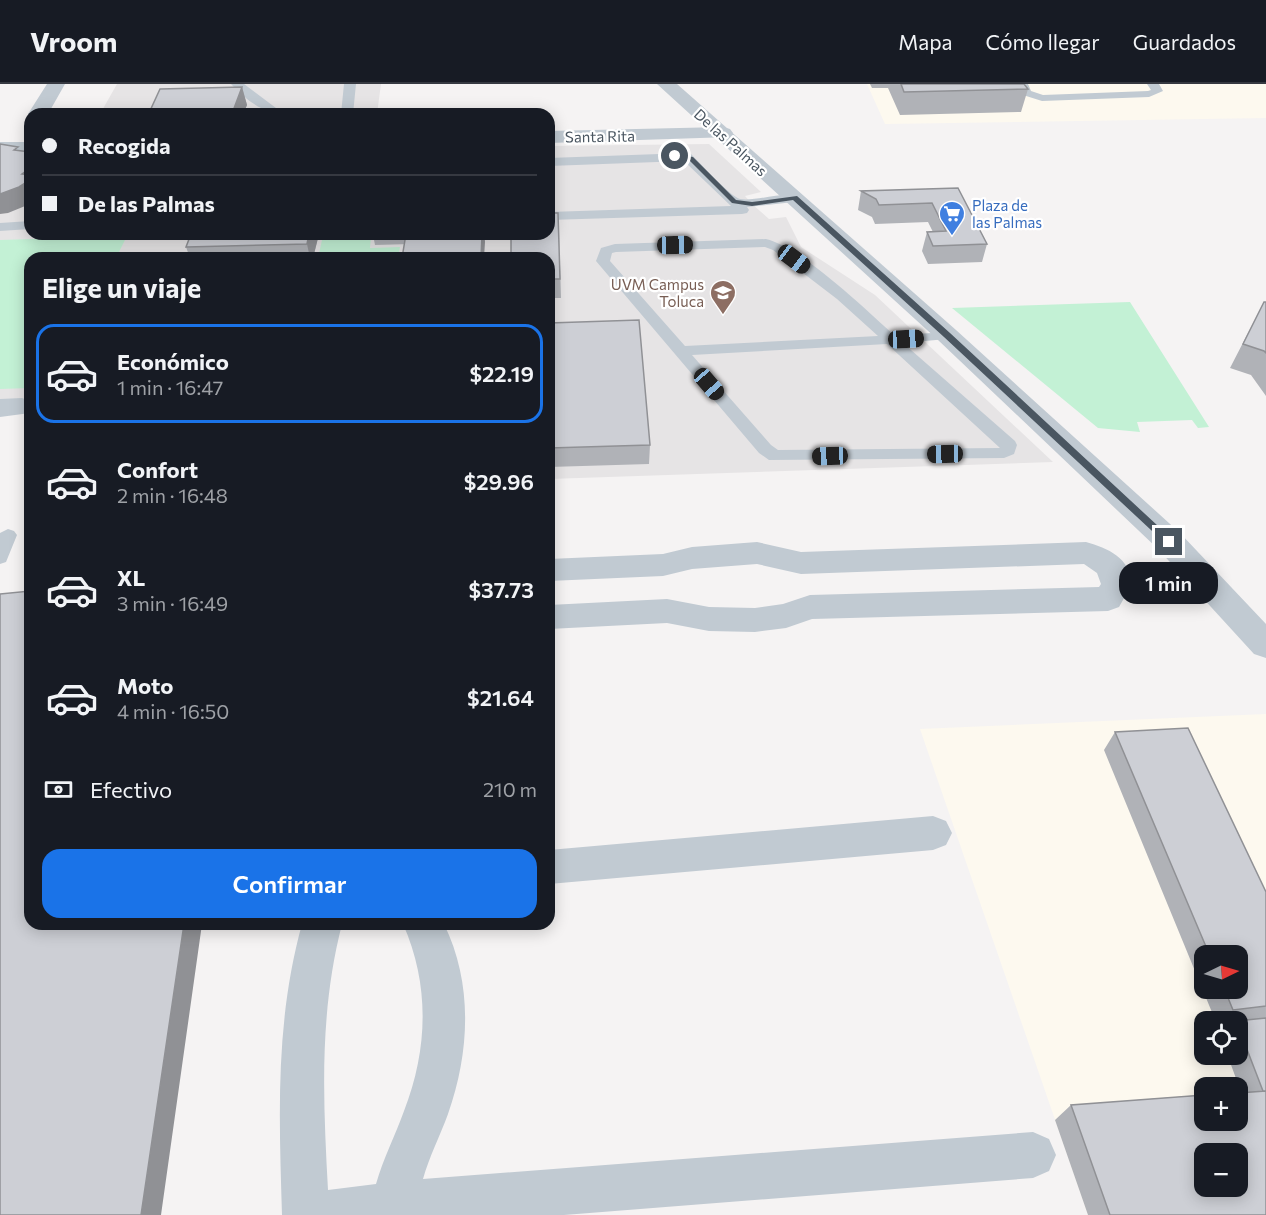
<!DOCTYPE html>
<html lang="es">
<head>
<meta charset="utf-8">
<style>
  body { margin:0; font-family:Commissioner,sans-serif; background:#242831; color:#f1f3f6; height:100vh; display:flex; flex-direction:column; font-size:22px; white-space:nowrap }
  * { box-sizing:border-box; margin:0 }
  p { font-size:20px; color:#9ea1a6 }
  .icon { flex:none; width:33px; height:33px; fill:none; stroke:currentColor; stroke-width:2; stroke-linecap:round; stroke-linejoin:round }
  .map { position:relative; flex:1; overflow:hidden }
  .drawer { position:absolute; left:24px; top:168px; width:531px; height:678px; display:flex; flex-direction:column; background:#171b24; border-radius:18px; box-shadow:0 3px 15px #0003 }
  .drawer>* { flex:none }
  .guide { position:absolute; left:24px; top:24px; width:531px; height:132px; border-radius:18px; box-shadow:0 3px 15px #0003; display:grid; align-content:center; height:132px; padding:0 18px; background:#171b24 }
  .needle { width:39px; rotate:85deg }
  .controls { position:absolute; left:1194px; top:861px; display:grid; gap:12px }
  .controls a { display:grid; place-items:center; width:54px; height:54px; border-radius:12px; background:#171b24; box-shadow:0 3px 15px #0003; font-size:30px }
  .end { position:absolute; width:27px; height:27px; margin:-14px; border:8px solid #4a5661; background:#fff; box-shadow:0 0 0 3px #fff }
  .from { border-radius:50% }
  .bubble { position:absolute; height:42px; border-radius:18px; background:#171b24; box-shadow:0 3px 15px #0003; font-size:20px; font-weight:600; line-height:42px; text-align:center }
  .car { position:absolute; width:18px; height:36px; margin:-18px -9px; border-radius:8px; box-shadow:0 0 4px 2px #0007; background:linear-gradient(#222 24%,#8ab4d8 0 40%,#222 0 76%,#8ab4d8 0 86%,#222 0) }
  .guide b { display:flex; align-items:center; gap:21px; height:57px; font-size:22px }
  .guide b+b { border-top:2px solid #363941 }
  .guide i { width:15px; height:15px; background:#f1f3f6 }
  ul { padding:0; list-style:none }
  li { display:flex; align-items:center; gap:18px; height:99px; margin:0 12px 9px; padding:0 6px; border:3px solid transparent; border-radius:18px }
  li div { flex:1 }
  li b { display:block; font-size:22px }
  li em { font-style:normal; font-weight:600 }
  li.selected { border-color:#1a73e8 }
  li>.icon { width:54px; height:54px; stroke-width:1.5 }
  h2 { padding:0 18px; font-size:27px; line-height:72px }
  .pay { display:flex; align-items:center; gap:15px; height:66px; padding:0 18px; font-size:22px }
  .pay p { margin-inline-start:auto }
  .cta { display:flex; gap:12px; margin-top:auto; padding:12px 18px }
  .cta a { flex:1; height:69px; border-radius:18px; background:#1a73e8; color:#fff; font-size:24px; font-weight:600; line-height:69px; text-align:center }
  header { display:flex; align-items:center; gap:36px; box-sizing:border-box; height:84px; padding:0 30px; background:#171b24; border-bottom:2px solid #363941 }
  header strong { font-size:28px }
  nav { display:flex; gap:33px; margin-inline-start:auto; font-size:21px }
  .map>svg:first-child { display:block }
  .commercial { fill:#fdf9ef; fill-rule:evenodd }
  .education { fill:#e6e4e5 }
  .green { fill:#c3f1d5 }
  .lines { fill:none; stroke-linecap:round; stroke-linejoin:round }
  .service { fill:#c1cad2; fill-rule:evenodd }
  .minor { fill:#c1cad2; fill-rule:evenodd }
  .tertiary { fill:#c1cad2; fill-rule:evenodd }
  .wall { fill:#b0b2b7; fill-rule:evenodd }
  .shaded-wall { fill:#909195 }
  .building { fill:#cdcfd5; stroke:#909195; stroke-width:1.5; fill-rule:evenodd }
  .route { fill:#4a5661 }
  .labels { text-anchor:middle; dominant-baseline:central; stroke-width:4.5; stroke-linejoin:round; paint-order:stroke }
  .far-street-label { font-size:15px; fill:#4a5661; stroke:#fff }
  .far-shop-label { font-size:15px; fill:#366cbe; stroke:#fff; text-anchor:start }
  .far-education-label { font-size:15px; fill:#785e54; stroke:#fff; text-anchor:end }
</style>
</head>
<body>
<header>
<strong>Vroom</strong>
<nav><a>Mapa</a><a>Cómo llegar</a><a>Guardados</a></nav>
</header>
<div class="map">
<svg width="1266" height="1131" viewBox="0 0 1266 1131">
  <rect width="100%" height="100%" fill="#f5f3f3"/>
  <path class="commercial" d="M867,0H1266V34L885,40Z
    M1266,630V1131H1088L920,645ZM1204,872H1238V904H1204ZM1204,938H1238V970H1204ZM1204,1004H1238V1036H1204ZM1204,1070H1238V1102H1204Z"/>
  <path class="education" d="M117,0H381L377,30H100Z
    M709,60L761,108L745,112L752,120L769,135L786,133L801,163L875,211L1053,378L549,395V174H30V320H0V73H30V150H549V62Z"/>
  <path class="green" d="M127,152L116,174H30V304L0,305V156Z
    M371,154L370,164L400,163L398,174H318L322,156Z
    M1130,218L1209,343L1198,344L1192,336L1137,338L1140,348L1098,344L952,224Z"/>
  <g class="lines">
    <path class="service" d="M231,0H244L284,30C263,30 245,15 231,0Z
      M344,0H356L353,30H341Z
      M1016,0H1028L1031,7L1043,11L1148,7L1151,6L1147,0H1159L1163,7L1149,13L1042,17L1023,11Z
      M687,69L691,70C700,79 731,113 740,115C756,118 791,105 800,114L794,118L747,123L749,126L747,129L742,130L549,136V128L731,122L684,77L549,82V74Z
      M30,137V145L0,147V139Z
      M766,155C802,164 865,225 894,251L952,248L954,251L947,255L903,259L1015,357L1017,361L1014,370L1004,374L769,376L759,369L596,177L601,164L615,160ZM765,163L773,166L837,215L878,252L685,262L610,177L612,169L616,168ZM887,260L1000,364L778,366L771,361L692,271Z
      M8,445L14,447L17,451L6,478L0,480V449Z"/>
    <path class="minor" d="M47,0H65L48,30H30V33L28,30Z
      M723,43L730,45L733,49L730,53L549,59V47Z
      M0,58H30V70H0Z
      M22,314L30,317V329L0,333V315Z
      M757,458L801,468L1086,458C1108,464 1130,474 1132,500L1119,523L1108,527L812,535L786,544L755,548L709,547L667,539L549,545V521L667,515L709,523L755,524L783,520L810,511L1099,503L1101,500L1097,489L1084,480L801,490L757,480L692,485L663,492L549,497V475L663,470L692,463Z
      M933,732L946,737L952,749L946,761L933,766L549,800V766Z
      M302,840H342C319,930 323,1014 328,1106L376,1100C383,1075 395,1052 404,1027C428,965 430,901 403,840H444C473,899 470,968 448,1030C440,1052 429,1073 423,1095L1033,1048L1049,1055L1056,1071L1049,1087L1033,1094L564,1131H282C279,1031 275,938 302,840Z"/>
    <path class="tertiary" d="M657,0H677L956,246L1180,449L1266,540V574L1254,570L1158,465L938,256Z"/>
  </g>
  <path class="wall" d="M870,0H1024L1028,5L1021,28L900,31L888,4H872Z
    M242,3L247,21L243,30H149V29Z
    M958,104L987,160L982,178L928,180L922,167L927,148H933L928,138L875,140L872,133L858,126L861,107Z
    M559,147L561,214H549V174Z
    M319,150L313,174H190L186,163Z
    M338,150H484L485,158L375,161L373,151L338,153Z
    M1264,218H1266V312L1251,291L1230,284Z
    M549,239L650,361L649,380L549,383Z
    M1115,648L1266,808V1131H1088L1055,1036L1071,1021L1241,1008L1227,970H1238V938H1216L1104,666ZM1204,872H1238V904H1204Z"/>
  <path class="shaded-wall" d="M242,3L247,21L243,30H233V27Z
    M30,84V120L8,129L0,130V110Z
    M309,150H319L313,174H310L307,160Z
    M482,150H484L485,158L484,174H481Z
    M184,840H202L161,1131H141Z"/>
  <path class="building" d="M901,0H1024L1028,5L904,8Z
    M242,3L233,27L203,28L202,30H187L188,28L149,29L160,5Z
    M0,60L18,63L14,66L30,68V84L22,90L30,91V96L19,103L0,110Z
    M958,104L987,160L933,162L927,148L946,147L932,119L879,121L876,115L861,107Z
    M549,129H558L560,195H549V174H511V150H549Z
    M191,150H309L307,160L186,163Z
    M406,150H482L481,174H402Z
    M1264,218H1266V269L1264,267L1243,260Z
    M639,236L650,361L549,364V239Z
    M30,507V840H184L141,1131H0V510Z
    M1188,644L1266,808V922L1233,926L1224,904H1238V872H1210L1115,648Z
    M1266,934V1007H1263L1238,942V938L1236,937Z
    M1266,1007V1131H1110L1071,1021L1204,1011V1036H1238V1009ZM1204,1070H1238V1102H1204Z"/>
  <path class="route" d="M675,70L693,73L736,116L752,118L797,112L950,249L1172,455V460H1166L944,253L793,116L752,122L732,119L689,76L673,74Z"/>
  <defs>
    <symbol id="supermarket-pin" viewBox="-11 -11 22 30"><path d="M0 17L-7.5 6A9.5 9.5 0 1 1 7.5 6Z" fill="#3f7fe0" stroke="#fff"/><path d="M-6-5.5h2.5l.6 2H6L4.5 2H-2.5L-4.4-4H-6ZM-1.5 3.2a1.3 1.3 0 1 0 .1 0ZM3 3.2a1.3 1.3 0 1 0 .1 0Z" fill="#fff"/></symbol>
    <symbol id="school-pin" viewBox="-11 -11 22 30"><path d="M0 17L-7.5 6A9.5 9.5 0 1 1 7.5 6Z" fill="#8d6e63" stroke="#fff"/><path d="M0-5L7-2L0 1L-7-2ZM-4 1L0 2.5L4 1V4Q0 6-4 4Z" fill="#fff"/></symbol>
  </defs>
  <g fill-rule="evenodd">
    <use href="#supermarket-pin" x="937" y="115" width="30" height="40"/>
    <use href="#school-pin" x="708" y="194" width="30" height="40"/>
  </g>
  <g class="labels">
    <g class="far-street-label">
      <text transform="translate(600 52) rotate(-1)">Santa Rita</text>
      <text transform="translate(731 58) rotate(42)">De las Palmas</text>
    </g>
    <g class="far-shop-label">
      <text x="972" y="121">Plaza de<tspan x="972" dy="17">las Palmas</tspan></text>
    </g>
    <g class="far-education-label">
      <text x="704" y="200">UVM Campus<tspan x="704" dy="17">Toluca</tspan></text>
    </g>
  </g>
</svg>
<div class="controls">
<a><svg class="needle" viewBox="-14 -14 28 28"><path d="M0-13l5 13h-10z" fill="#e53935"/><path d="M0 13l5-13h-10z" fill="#9ea1a6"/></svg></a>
<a><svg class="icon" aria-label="locate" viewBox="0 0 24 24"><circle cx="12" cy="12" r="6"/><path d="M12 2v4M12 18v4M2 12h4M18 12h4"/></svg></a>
<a>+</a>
<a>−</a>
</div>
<i class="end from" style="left:675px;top:72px"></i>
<i class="end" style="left:1169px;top:458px"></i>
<div class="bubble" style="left:1119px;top:478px;width:99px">1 min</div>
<i class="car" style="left:675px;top:161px;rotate:89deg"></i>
<i class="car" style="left:794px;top:175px;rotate:127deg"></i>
<i class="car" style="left:906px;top:255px;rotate:87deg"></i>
<i class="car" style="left:709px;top:300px;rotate:139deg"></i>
<i class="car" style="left:945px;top:370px;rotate:269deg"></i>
<i class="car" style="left:830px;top:372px;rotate:268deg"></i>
<div class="guide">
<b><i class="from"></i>Recogida</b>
<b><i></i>De las Palmas</b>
</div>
<section class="drawer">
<h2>Elige un viaje</h2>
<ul>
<li class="selected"><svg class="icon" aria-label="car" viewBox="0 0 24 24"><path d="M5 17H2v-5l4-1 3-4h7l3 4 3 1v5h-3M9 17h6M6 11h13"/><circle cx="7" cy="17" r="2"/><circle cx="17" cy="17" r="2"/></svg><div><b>Económico</b><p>1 min · 16:47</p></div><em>$22.19</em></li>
<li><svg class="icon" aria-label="car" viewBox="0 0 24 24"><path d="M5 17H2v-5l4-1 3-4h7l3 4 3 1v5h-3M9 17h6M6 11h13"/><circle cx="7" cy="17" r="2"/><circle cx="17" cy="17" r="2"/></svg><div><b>Confort</b><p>2 min · 16:48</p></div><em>$29.96</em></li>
<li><svg class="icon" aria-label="car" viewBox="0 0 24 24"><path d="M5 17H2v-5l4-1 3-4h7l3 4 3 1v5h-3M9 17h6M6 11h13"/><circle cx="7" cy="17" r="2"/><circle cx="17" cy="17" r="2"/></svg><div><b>XL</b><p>3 min · 16:49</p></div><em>$37.73</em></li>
<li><svg class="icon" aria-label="car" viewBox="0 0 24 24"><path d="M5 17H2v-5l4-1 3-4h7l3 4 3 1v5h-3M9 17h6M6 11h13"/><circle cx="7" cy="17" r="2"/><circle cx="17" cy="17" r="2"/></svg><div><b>Moto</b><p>4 min · 16:50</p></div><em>$21.64</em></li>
</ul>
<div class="pay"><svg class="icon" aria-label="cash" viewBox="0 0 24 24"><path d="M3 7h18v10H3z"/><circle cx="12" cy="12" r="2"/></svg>Efectivo<p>210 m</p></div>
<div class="cta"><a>Confirmar</a></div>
</section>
</div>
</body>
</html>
